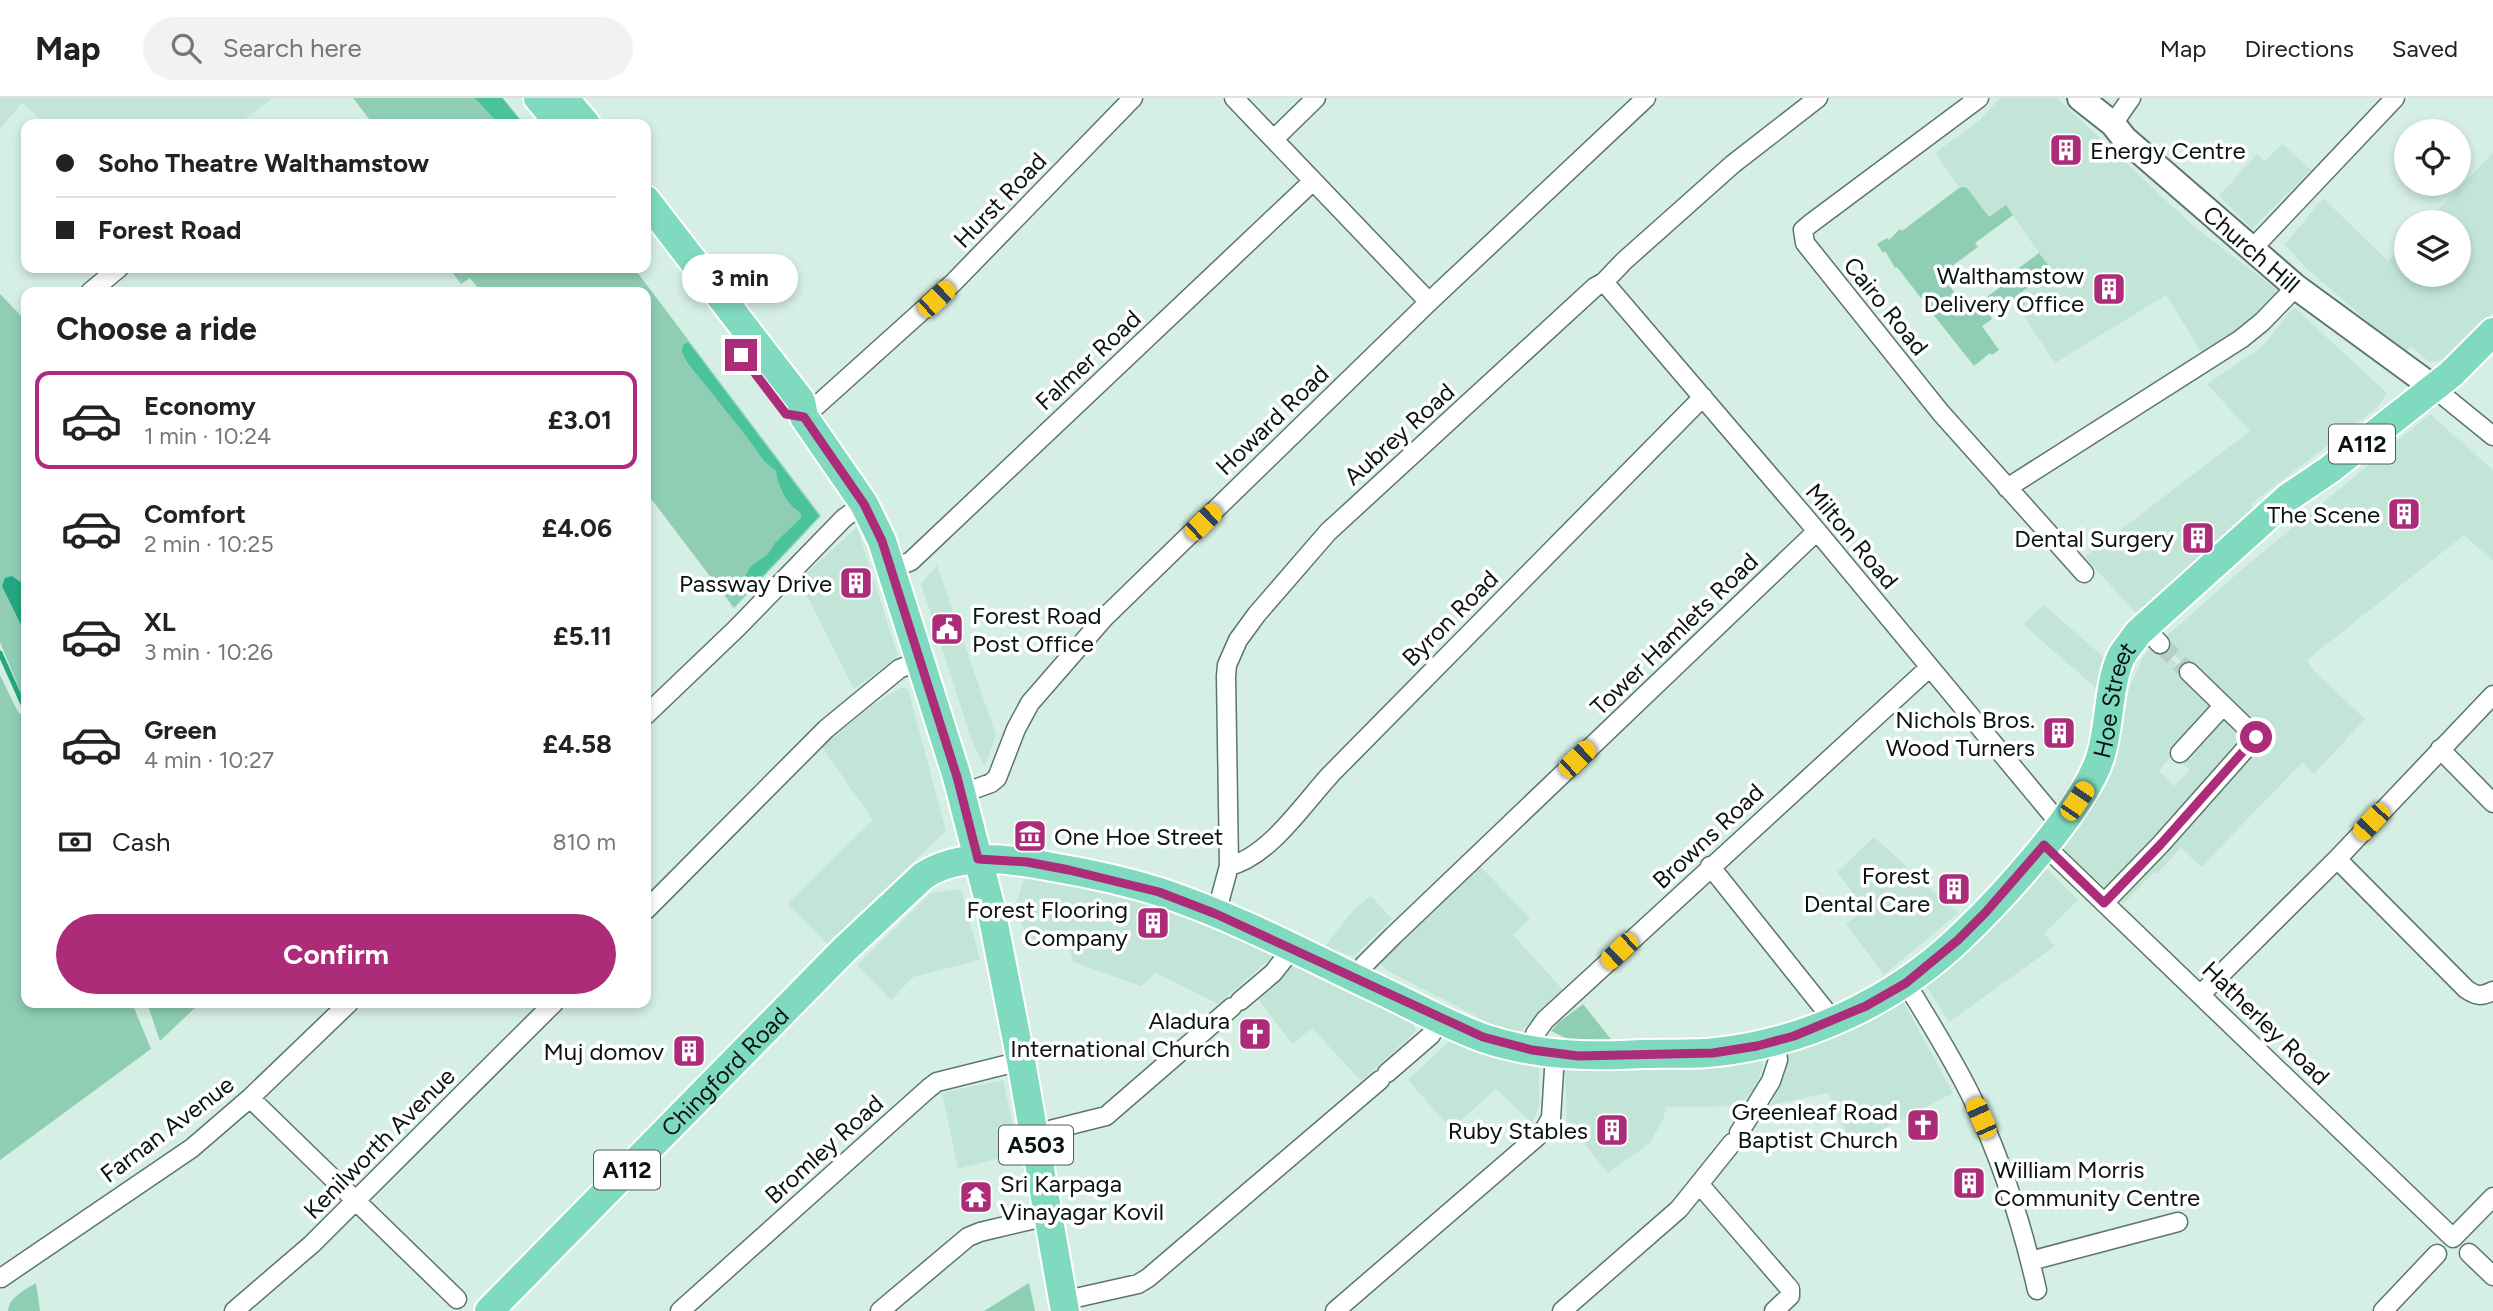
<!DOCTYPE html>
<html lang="en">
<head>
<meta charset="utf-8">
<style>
  body { margin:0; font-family:Figtree,sans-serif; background:#f2f2f2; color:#222; height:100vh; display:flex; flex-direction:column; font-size:26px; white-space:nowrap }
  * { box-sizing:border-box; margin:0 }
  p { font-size:23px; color:#767676 }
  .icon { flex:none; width:38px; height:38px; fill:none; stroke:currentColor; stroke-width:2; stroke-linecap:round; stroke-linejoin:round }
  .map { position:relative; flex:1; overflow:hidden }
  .panel { position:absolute; left:21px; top:189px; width:630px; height:721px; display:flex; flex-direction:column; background:#fff; border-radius:14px; box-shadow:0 4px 10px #0003 }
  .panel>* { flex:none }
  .guide { position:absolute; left:21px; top:21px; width:630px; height:154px; border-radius:14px; box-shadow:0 4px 10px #0003; display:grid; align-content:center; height:154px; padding:0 35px; background:#fff }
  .buttons { position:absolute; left:2394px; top:21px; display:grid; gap:14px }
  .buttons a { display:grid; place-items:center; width:77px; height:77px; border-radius:50%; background:#fff; box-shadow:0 4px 10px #0003; font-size:35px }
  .end { position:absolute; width:32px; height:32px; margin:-16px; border:9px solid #ac2c7a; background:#fff; box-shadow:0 0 0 4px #fff }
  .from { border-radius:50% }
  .bubble { position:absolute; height:49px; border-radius:24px; background:#fff; box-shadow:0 4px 10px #0003; font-size:23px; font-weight:700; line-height:49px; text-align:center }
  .car { position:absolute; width:21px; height:42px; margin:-21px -10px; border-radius:9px; box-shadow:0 0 5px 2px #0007; background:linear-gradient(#f5c518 24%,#345 0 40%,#f5c518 0 76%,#345 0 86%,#f5c518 0) }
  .guide b { display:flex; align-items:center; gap:24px; height:66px; font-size:26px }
  .guide b+b { border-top:2px solid #e0e0e0 }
  .guide i { width:18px; height:18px; background:#222 }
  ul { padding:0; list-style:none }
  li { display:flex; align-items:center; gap:21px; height:98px; margin:0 14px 10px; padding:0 21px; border:4px solid transparent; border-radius:14px }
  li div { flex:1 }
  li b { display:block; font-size:26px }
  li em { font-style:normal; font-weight:700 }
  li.active { border-color:#ac2c7a }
  li>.icon { width:63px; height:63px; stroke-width:1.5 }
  h2 { padding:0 35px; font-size:32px; line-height:84px }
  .pay { display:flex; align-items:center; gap:18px; height:77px; padding:0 35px; font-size:26px }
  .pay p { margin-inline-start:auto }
  .primary-button { display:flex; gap:14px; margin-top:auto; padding:14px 35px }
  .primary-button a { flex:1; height:80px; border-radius:42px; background:#ac2c7a; color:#fff; font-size:28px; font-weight:700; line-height:80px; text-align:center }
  header { display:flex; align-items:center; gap:42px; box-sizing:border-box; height:98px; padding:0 35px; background:#fff; border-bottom:2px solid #e0e0e0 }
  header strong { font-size:33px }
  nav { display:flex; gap:38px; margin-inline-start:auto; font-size:24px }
  .search { width:490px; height:63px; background:#f2f2f2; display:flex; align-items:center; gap:18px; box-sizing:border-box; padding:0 24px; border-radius:38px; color:#767676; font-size:26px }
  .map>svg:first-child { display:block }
  .built { fill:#c3e5d7 }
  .green { fill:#8fceb5 }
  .forest { fill:#4ac39c }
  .water { fill:#24a781 }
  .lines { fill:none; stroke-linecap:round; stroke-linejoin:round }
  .stream { stroke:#24a781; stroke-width:5 }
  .street-tunnel { stroke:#b7cec4; stroke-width:18; stroke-dasharray:18 9; stroke-linecap:butt }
  .street-casing { stroke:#5d756b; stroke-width:21 }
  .secondary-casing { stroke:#5d756b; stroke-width:28 }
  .primary-casing { stroke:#fff; stroke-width:32 }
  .street { stroke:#fff; stroke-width:18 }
  .secondary { stroke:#fff; stroke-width:24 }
  .primary { stroke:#80dac0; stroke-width:28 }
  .route { stroke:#ac2c7a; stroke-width:9 }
  .labels { text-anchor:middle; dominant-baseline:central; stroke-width:7; stroke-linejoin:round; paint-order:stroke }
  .shield { fill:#fff; stroke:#545a58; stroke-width:2 }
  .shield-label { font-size:23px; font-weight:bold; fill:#0b1410 }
  .poi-label { font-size:24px; fill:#0b1410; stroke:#fff; text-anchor:end }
  .street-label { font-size:24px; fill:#0b1410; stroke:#fff }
</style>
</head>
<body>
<header>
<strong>Map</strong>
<div class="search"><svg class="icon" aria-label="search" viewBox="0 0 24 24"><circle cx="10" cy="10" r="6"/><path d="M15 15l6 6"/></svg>Search here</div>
<nav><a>Map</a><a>Directions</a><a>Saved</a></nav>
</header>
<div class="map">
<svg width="2493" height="1213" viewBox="0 0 2493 1213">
  <rect width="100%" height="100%" fill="#d5efe4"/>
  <path class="built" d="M0,0H273L238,26H47L22,5L0,31Z
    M2000,0H2057L2192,127L2280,194L2252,224L2202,255L2166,197L2055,265L2012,200L2051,172L2006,108L1984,123L1935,55L1980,22Z
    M2282,46L2311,72L2252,131L2219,98L2257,56L2265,63Z
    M2493,55V215L2450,261L2429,264L2411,249L2407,253L2388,241L2304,168L2285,147L2323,100L2388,163L2406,144V177H2459V124H2426Z
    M2294,209L2387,295L2378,309L2251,406L2255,415L2140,520L2085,459L2250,333L2207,286L2262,249Z
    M2430,316L2493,372V463L2464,437L2307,562L2314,573L2365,621L2314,676L2303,665L2296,670L2293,668L2296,671L2201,769L2181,750L2157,776L2154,774L2123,806L2060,748L2101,696L2110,674L2121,636L2129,591L2143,559L2155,545L2216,604L2159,673L2174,688L2190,672L2180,663L2221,619L2244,639L2253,630L2160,544L2239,474Z
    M857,429L898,558L854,591L799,482Z
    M937,467L996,637L985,669L973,646L921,486Z
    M2044,507L2107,562L2098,592L2023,526Z
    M901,589L908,591L946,733L828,846L787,806L873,722L822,649L869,610Z
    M1874,739L1958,815L1884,877L1846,826L1865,811L1837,774Z
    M1479,767L1530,820L1513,837L1564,893L1519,935L1501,931L1386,872L1379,863Z
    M2044,768L2078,802L2044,836L2055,848L1949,924L1926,888L1981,837Z
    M1025,777L1135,799L1273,856L1270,861L1218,906L1156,875L1141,888L1073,864L1068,845L1027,841L1016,806Z
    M958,791L962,794L980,862L913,879L891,902L857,867L931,795Z
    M1371,798L1392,821L1354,858L1324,850L1355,810Z
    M1294,865L1411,921L1416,933L1361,983L1312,930L1292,946L1256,898Z
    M1903,903L1953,995L1852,1047L1828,995L1771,1007L1786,973V950L1868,921Z
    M1454,939L1539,966V1009L1532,1025L1496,991L1451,1031L1408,982Z
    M1761,958L1763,968L1755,990L1739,1008L1666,1009L1664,1019L1650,1045L1608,1075L1567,1024L1565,968Z
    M1003,982L1019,1055L958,1071L942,995Z"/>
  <path class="green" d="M353,0H503L524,26H373Z
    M1964,89L1967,90L1989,119L2006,107L2013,117L1975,145L1978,149L1941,176L1955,195L1951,199L1964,216L2003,187L2001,183L2039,155L2052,172L1990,217L1992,221L1982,228L1999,252L1992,257L1990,255L1974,268L1925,206L1926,204L1923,199L1921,200L1897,169L1895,170L1885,153L1883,155L1877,146L1887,140L1889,142L1900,131L1902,133L1959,90Z
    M449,170H634L821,418L734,510L646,394V194H481L470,180L461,186Z
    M0,196L26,223V607L0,544Z
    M0,577L18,614L26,620V905H132L151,951L0,1062Z
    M147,905H200L160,943Z
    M1583,906L1614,945L1570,942L1551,933L1558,925Z
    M36,1185L40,1213H8C9,1199 25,1192 36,1185Z
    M1029,1185L1035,1213H984Z"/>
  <path class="forest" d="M475,0H502L523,26H499Z
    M688,244L819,418L748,493L744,481L750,469L768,456L775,445L801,420V415C787,407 778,389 776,373L764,363L747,339L687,264L682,254L683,247Z"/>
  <path class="water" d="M12,478L26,488V537L2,488L5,480Z"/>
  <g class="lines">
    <path class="stream" d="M0,555L26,613"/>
    <path class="street-tunnel" d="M2160,546L2189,574"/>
    <defs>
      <path id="street" d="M1234,0L1429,204
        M1979,0L1810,126L1803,132L1805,145L1941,315L2084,475
        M2113,26L2131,0
        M1274,41L1316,0
        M2252,151L2395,0
        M1604,184L1817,433L2060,726
        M90,194L119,170
        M2434,290L2493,338
        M804,319L953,185L1133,0
        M2007,390L2241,241L2262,224L2296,189
        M892,471L911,463L1313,83
        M2144,529L2160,546
        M646,617L737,530L844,420L864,406
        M2440,651L2493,705
        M2180,655L2223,608
        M961,696L991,685L997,680L1016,631L1030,605L1104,520L1429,204L1646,0
        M2044,747L2453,1140L2493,1099
        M2337,761L2466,891C2476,898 2481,899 2493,893
        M1229,768C1269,759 1304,705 1331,676L1703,299
        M1710,768L1833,922
        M2104,805L2161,746L2256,639L2189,574
        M646,812L826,631L899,571L921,562
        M1216,816L1229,768L1226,578L1227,567L1238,542L1257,516L1328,434L1595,189L1604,184L1624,163L1733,66L1818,0
        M1356,881L1364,867L1393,838L1817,433
        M1906,885C1929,923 1954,962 1973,1002C2002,1063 2022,1126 2037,1192
        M2201,896L2337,761L2493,597
        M1240,903L1273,875L1292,851
        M1532,952L1535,936L1545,922L1930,569
        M1387,975L1431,937L1438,920
        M250,1000L457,1201
        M1543,1034L1551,1020L1555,956
        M1739,1035L1771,983L1778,962L1776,944
        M1034,1036L1106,1018L1232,909
        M1700,1087L1790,1191V1198L1774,1213
        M2469,1155L2493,1178
        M2030,1163L2178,1124
        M1,1180L192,1050L250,1000L349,905
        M1062,1203L1138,1186L1148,1180L1380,982
        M234,1213L312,1146L554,905
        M680,1213L929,990L937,984L1021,963
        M880,1213L968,1139L980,1134L1048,1118
        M1335,1213L1538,1038
        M1562,1213L1679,1111L1732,1045
        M2383,1213L2437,1156"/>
      <g id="secondary">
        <path id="s1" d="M2080,0L2113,26L2124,40L2296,189L2434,290"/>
      </g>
      <g id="primary">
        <path d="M538,0L560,26"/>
        <path d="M564,0L586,26"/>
        <path d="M646,102L801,303L804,319L864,406L882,443L957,679L991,811L1021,963L1065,1213"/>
        <path id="s2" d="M489,1213L844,852L923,778C961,753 1010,761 1052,769C1088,775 1125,783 1160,794C1232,818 1301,854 1369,887C1407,904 1444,926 1483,940C1536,958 1588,959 1643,956C1668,955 1693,957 1717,954C1807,944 1894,903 1960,840C2001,801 2083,712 2100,660C2110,630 2108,587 2121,559C2125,551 2133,543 2138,535L2289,399L2329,372L2451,276L2493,234"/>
      </g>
    </defs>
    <use href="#street" class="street-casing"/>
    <use href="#secondary" class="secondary-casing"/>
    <use href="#primary" class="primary-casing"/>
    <use href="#street" class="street"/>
    <use href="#secondary" class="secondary"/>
    <use href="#primary" class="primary"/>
  </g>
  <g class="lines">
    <path class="route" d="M741,257L786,316L804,319L864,406L882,443L957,679L978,761L1027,764L1069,772L1159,794L1216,816L1483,939L1532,952L1578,958L1713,955L1757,948L1794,938L1866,908L1906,885L1958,842L1985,815L2044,747L2104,805L2161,746L2256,639"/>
  </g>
  <defs>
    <symbol id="building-square" viewBox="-11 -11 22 22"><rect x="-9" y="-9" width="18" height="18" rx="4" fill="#ac2c7a" stroke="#fff"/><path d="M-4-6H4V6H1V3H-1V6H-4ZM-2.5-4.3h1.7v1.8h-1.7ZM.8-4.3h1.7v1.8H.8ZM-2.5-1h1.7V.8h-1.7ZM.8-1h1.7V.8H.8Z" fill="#fff"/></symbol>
    <symbol id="civic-square" viewBox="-11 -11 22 22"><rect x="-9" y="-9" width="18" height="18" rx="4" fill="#ac2c7a" stroke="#fff"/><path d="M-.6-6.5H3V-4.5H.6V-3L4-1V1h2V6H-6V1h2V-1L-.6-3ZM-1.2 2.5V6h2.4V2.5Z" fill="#fff"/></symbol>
    <symbol id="museum-square" viewBox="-11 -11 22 22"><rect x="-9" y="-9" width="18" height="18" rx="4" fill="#ac2c7a" stroke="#fff"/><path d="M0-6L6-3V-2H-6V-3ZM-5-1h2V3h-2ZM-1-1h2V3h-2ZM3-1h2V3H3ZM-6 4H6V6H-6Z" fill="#fff"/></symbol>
    <symbol id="church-square" viewBox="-11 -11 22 22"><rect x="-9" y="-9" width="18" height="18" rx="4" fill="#ac2c7a" stroke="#fff"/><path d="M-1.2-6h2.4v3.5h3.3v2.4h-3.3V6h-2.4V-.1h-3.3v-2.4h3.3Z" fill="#fff"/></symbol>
    <symbol id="temple-square" viewBox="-11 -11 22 22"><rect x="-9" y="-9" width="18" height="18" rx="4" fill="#ac2c7a" stroke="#fff"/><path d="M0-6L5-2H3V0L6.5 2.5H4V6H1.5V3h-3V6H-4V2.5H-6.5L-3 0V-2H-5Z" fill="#fff"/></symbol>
  </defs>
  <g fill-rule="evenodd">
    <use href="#building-square" x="2047" y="33" width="38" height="38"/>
    <use href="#building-square" x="2090" y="172" width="38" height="38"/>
    <use href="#building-square" x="2385" y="397" width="38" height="38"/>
    <use href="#building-square" x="2179" y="421" width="38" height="38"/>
    <use href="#building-square" x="837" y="466" width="38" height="38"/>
    <use href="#civic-square" x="928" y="512" width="38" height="38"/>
    <use href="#building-square" x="2040" y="616" width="38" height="38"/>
    <use href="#museum-square" x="1011" y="719" width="38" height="38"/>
    <use href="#building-square" x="1935" y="772" width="38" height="38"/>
    <use href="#building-square" x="1134" y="806" width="38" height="38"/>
    <use href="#church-square" x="1236" y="917" width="38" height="38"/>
    <use href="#building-square" x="670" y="934" width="38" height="38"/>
    <use href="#church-square" x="1904" y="1008" width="38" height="38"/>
    <use href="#building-square" x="1593" y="1013" width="38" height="38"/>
    <use href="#building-square" x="1950" y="1066" width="38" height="38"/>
    <use href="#temple-square" x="957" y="1080" width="38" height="38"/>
  </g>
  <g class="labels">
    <g class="shield">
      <rect x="2329" y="326.5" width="66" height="39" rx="5"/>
      <rect x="999" y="1027.5" width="74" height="39" rx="5"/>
      <rect x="594" y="1052.5" width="66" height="39" rx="5"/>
    </g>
    <g class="shield-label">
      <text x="2362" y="346">A112</text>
      <text x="1036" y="1047">A503</text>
      <text x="627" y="1072">A112</text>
    </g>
    <g class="poi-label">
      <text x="2090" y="52" text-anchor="start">Energy Centre</text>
      <text x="2084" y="177">Walthamstow<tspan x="2084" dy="28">Delivery Office</tspan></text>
      <text x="2380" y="416">The Scene</text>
      <text x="2174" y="440">Dental Surgery</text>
      <text x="832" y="485">Passway Drive</text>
      <text x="972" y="517" text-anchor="start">Forest Road<tspan x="972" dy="28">Post Office</tspan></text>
      <text x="2035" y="621">Nichols Bros.<tspan x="2035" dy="28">Wood Turners</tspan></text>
      <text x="1054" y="738" text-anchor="start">One Hoe Street</text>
      <text x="1930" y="777">Forest<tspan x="1930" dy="28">Dental Care</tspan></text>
      <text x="1128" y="811">Forest Flooring<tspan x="1128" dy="28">Company</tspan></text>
      <text x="1230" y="922">Aladura<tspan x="1230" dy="28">International Church</tspan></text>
      <text x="664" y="953">Muj domov</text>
      <text x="1898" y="1013">Greenleaf Road<tspan x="1898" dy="28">Baptist Church</tspan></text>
      <text x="1588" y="1032">Ruby Stables</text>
      <text x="1994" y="1071" text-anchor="start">William Morris<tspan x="1994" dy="28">Community Centre</tspan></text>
      <text x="1000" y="1085" text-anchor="start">Sri Karpaga<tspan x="1000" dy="28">Vinayagar Kovil</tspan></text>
    </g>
    <g class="street-label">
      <text transform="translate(1000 102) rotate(-46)">Hurst Road</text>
      <text stroke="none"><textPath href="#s1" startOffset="229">Church Hill</textPath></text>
      <text transform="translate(1886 208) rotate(51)">Cairo Road</text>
      <text transform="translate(1088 262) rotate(-43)">Falmer Road</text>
      <text transform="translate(1272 322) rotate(-44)">Howard Road</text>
      <text transform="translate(1399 336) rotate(-42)">Aubrey Road</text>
      <text transform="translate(1852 438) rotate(50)">Milton Road</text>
      <text transform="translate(1450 520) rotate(-45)">Byron Road</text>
      <text transform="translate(1674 536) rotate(-44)">Tower Hamlets Road</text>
      <text stroke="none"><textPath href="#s2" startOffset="2011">Hoe Street</textPath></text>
      <text transform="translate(1708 738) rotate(-43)">Browns Road</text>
      <text transform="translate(2266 925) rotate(44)">Hatherley Road</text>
      <text stroke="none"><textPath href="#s2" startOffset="336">Chingford Road</textPath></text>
      <text transform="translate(167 1031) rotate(-37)">Farnan Avenue</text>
      <text transform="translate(379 1045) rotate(-45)">Kenilworth Avenue</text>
      <text transform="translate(824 1051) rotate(-42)">Bromley Road</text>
    </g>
  </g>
</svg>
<div class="buttons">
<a><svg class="icon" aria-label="locate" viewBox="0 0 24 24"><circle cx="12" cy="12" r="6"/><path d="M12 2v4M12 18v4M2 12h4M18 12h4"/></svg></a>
<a><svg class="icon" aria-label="layers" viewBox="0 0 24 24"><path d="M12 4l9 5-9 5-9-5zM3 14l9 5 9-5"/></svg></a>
</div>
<i class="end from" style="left:2256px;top:639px"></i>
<i class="end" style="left:741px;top:257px"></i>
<div class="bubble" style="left:682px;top:156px;width:116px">3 min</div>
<i class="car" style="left:936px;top:201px;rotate:47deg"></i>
<i class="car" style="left:1203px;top:424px;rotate:46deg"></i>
<i class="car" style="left:1577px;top:661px;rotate:46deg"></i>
<i class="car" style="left:2077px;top:703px;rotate:34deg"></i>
<i class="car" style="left:2371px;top:724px;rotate:223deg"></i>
<i class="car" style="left:1619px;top:853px;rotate:227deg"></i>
<i class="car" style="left:1981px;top:1020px;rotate:336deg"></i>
<div class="guide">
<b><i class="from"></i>Soho Theatre Walthamstow</b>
<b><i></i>Forest Road</b>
</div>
<section class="panel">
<h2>Choose a ride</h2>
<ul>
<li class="active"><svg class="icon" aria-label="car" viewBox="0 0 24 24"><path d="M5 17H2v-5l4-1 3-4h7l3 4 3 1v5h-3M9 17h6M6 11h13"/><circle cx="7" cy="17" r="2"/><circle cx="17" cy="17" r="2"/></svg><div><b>Economy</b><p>1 min · 10:24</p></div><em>£3.01</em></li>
<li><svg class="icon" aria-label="car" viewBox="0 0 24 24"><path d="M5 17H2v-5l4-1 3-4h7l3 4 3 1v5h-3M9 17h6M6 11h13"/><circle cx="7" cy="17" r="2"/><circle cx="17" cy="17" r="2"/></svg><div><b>Comfort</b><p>2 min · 10:25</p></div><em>£4.06</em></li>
<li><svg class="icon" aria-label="car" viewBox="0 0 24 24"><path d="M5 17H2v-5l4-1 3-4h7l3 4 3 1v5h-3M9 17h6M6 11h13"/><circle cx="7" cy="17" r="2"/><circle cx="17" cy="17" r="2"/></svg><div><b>XL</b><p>3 min · 10:26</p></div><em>£5.11</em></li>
<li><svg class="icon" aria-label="car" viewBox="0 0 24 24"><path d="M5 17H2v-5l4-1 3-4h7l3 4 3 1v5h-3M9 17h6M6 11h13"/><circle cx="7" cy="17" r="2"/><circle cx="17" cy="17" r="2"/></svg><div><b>Green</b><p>4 min · 10:27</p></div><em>£4.58</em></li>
</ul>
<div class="pay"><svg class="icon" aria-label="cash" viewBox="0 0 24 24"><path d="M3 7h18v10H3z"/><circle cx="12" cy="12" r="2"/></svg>Cash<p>810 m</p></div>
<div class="primary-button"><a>Confirm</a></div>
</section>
</div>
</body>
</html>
